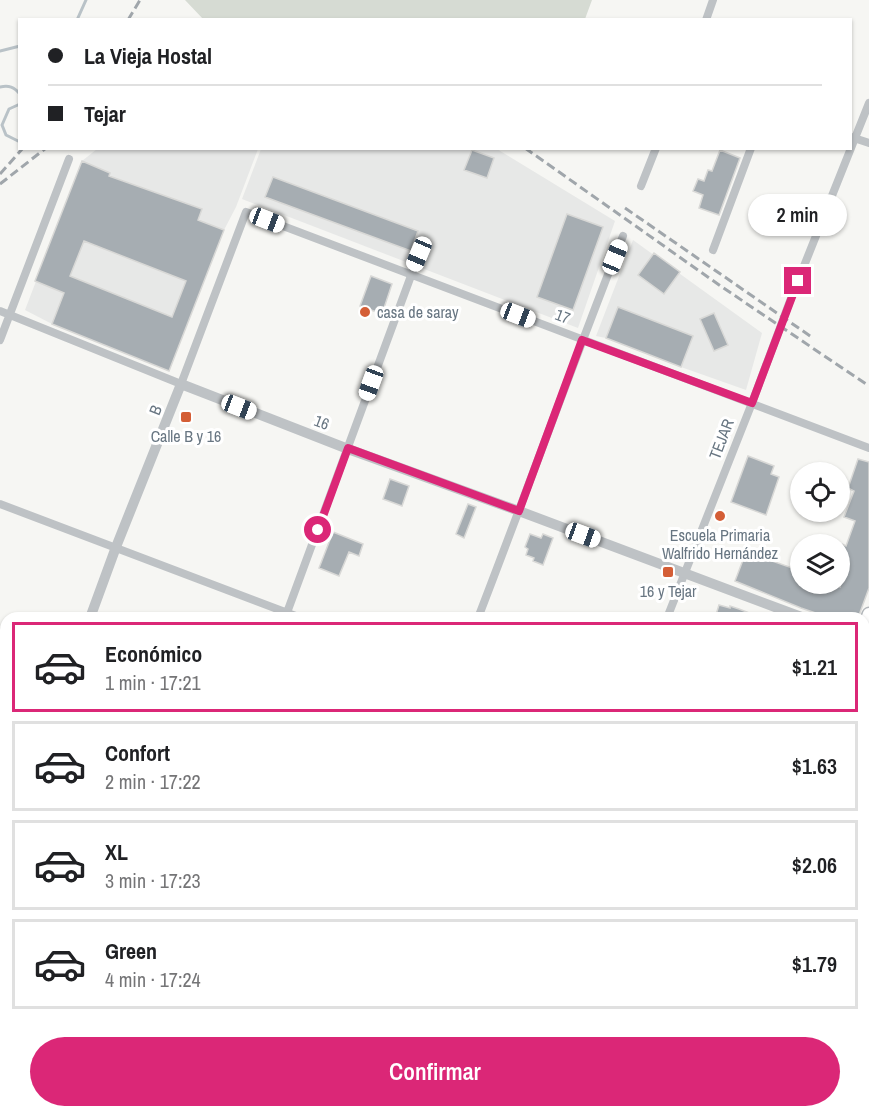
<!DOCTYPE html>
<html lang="es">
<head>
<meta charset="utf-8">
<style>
  body { margin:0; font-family:"Archivo Narrow",sans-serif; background:#f2f2f2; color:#202124; height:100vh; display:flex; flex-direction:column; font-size:22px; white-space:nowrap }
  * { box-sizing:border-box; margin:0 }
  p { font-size:20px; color:#757577 }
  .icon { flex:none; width:33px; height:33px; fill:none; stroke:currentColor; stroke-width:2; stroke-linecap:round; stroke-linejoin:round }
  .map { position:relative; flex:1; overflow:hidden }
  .details { position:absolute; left:0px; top:612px; width:870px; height:506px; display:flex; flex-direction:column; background:#fff; border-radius:18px 18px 0 0; box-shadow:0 2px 4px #0004 }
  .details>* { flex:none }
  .top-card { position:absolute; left:18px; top:18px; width:834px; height:132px; border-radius:0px; box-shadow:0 2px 4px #0004; display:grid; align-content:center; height:132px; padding:0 30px; background:#fff }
  .buttons { position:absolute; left:790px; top:462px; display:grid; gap:12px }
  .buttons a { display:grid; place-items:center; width:60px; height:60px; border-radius:50%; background:#fff; box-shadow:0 2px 4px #0004; font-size:30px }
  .end { position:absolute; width:27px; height:27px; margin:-14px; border:8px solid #db2777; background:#fff; box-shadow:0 0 0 3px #fff }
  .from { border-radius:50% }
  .bubble { position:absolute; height:42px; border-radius:21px; background:#fff; box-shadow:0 2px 4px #0004; font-size:20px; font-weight:600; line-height:42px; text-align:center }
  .car { position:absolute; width:18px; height:36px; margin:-18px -9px; border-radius:8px; box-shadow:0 0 4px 2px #0007; background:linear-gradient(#fff 24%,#345 0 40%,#fff 0 76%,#345 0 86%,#fff 0) }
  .top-card b { display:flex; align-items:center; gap:21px; height:57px; font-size:22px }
  .top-card b+b { border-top:2px solid #e0e0e0 }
  .top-card i { width:15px; height:15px; background:#202124 }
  ul { padding:10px 0 0; list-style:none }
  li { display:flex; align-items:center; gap:18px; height:90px; margin:0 12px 9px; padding:0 18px; border:3px solid #e0e0e0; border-radius:0px }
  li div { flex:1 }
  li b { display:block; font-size:22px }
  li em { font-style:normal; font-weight:600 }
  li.selected { border-color:#db2777 }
  li>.icon { width:54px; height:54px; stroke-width:1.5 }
  .cta { display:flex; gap:12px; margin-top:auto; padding:12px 30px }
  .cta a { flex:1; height:69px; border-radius:36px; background:#db2777; color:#fff; font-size:24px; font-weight:600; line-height:69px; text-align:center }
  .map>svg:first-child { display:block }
  .built { fill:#e7e8e7 }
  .green { fill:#d6dbd3 }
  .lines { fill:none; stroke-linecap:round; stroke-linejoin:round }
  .stream { stroke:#b9c2c7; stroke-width:3 }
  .building { fill:#a6adb2; stroke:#d8d8d6; stroke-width:1.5; fill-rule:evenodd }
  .secondary-casing { stroke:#b3b7bb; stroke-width:15 }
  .minor { stroke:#bec2c5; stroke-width:8 }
  .tertiary { stroke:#bec2c5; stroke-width:10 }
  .secondary { stroke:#fff; stroke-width:12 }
  .rail { stroke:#a0a6ab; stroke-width:3; stroke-dasharray:9 4.5; stroke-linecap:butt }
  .route { stroke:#db2777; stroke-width:8 }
  .poi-dot { fill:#d45e36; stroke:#fff; stroke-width:2 }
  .labels { text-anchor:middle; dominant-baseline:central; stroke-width:6; stroke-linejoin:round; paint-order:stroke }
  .poi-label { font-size:16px; fill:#687682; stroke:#fff }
  .street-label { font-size:16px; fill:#687682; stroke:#fff }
</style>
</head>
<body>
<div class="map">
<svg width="869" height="1117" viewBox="0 0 869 1117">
  <rect width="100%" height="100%" fill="#f6f6f3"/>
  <path class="built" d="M97,149H258L236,207L224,230L169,371L52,324L25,310L82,161Z
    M261,149H497L615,221L578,328L242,199Z
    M633,240L762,333L746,390L681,367L606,338L596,336Z"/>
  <path class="green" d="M185,0H592L585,19L204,20Z
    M606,1112H665L663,1117H620Z"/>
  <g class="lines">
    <path class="stream" d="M77,20L86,0
      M0,51L20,46
      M0,87C9,85 14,87 20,94
      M20,104L9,109L2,125L6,135L20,142"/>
  </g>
  <path class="building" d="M472,150L494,158L487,178L464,170Z
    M720,150L740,158L719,215L699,208L703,195L693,191L698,179L704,181L708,170L712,171Z
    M82,161L110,173L109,176L202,209L198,220L224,230L169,371L52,324L64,293L35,281ZM84,241L186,281L172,317L70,276Z
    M273,177L418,231L411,251L265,197Z
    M567,214L603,227L573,310L537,297Z
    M654,253L680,272L664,294L638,275Z
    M371,276L392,284L382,314L360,306Z
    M618,307L693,336L681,367L606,338Z
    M714,313L728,345L714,351L700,319Z
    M748,456L774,466L771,474L779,477L766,515L731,502Z
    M858,459L869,462V588L858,618H830L801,608L735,581L746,552L801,571V584H831L840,587V550L842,544L846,546L855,521L844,517L854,491L848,488Z
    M390,479L409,486L402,506L383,499Z
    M468,504L476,507L464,538L456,534Z
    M333,532L363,544L359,556L349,552L339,576L319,568Z
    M530,534L541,538L543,534L553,538L543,565L533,561L534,558L526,555L528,549L525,547Z
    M719,605L730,608V606L739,609L762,618H715Z"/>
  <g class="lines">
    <defs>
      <path id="secondary" d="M864,627L869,614
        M679,1117L681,1112"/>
    </defs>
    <use href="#secondary" class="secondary-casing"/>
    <path class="minor" d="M706,20L713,0
      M851,137L869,143
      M641,186L656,148
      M713,250L751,148
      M0,311L181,384L246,212L869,448
      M0,340L69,159
      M0,504L301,618
      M285,618L419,254
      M478,618C527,491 573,363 623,236
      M667,618L752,403L790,301L869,103
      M0,699L6,701
      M864,834L869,836
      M0,893L6,895
      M864,1029L869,1031
      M0,1104L6,1107
      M18,1112L31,1117
      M568,1112L583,1117
      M98,1117L100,1112
      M190,1117L192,1112
      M287,1117L289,1112
      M477,1117L479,1112"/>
    <path class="tertiary" d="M90,618L116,547L181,384L348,449L519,511L804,618
      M864,641L869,643
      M0,858L6,842"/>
    <use href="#secondary" class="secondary"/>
    <path class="rail" d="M128,20L140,0
      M525,148L722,287L869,386
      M0,174L23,148
      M0,184L46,148
      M625,208L813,338"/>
  </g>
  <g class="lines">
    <path class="route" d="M318,530L348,448L519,511L582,340L752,403L798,281"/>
  </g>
  <g class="poi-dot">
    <circle cx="365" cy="312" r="6"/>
    <rect x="180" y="411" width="12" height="12" rx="3"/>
    <circle cx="720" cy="516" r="6"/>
    <rect x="662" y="566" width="12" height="12" rx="3"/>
  </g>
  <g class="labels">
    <g class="poi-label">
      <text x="377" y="312" text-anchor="start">casa de saray</text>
      <text x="186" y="436">Calle B y 16</text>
      <text x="720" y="535">Escuela Primaria<tspan x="720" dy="18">Walfrido Hernández</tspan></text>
      <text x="668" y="591">16 y Tejar</text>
    </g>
    <g class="street-label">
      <text transform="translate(563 316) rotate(21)">17</text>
      <text transform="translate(155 410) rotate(-68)">B</text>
      <text transform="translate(322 422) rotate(21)">16</text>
      <text transform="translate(721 439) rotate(-69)">TEJAR</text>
    </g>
  </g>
</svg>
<div class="buttons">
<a><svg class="icon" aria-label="locate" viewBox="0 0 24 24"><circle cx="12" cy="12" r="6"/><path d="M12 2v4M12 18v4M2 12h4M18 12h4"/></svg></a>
<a><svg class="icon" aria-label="layers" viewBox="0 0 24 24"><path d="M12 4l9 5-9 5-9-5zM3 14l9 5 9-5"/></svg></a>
</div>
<i class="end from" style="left:318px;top:530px"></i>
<i class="end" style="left:798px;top:281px"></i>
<div class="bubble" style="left:748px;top:194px;width:99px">2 min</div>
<i class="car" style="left:267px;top:220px;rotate:111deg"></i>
<i class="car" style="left:419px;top:254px;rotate:203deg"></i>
<i class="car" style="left:615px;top:257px;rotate:22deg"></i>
<i class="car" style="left:518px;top:315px;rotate:111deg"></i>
<i class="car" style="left:371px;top:383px;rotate:200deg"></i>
<i class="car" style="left:239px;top:407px;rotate:111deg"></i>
<i class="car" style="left:583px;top:535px;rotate:110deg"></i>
<div class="top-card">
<b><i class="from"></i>La Vieja Hostal</b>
<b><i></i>Tejar</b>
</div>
<section class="details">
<ul>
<li class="selected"><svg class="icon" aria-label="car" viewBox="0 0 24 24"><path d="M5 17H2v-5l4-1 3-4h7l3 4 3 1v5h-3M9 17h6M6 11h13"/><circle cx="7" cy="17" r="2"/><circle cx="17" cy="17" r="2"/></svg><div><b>Económico</b><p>1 min · 17:21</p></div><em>$1.21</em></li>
<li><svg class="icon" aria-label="car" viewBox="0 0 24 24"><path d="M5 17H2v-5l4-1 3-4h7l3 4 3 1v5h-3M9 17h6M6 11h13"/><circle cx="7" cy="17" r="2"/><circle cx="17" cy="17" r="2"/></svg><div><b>Confort</b><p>2 min · 17:22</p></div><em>$1.63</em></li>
<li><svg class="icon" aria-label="car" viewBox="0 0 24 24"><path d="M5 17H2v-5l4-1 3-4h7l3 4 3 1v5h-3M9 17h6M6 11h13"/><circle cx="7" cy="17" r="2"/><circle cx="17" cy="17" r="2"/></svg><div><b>XL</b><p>3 min · 17:23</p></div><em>$2.06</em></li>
<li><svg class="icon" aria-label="car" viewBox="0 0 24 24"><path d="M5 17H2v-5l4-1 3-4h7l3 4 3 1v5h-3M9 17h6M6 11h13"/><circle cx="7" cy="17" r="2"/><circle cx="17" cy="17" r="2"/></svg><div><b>Green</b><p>4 min · 17:24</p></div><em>$1.79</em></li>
</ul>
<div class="cta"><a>Confirmar</a></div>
</section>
</div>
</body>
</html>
